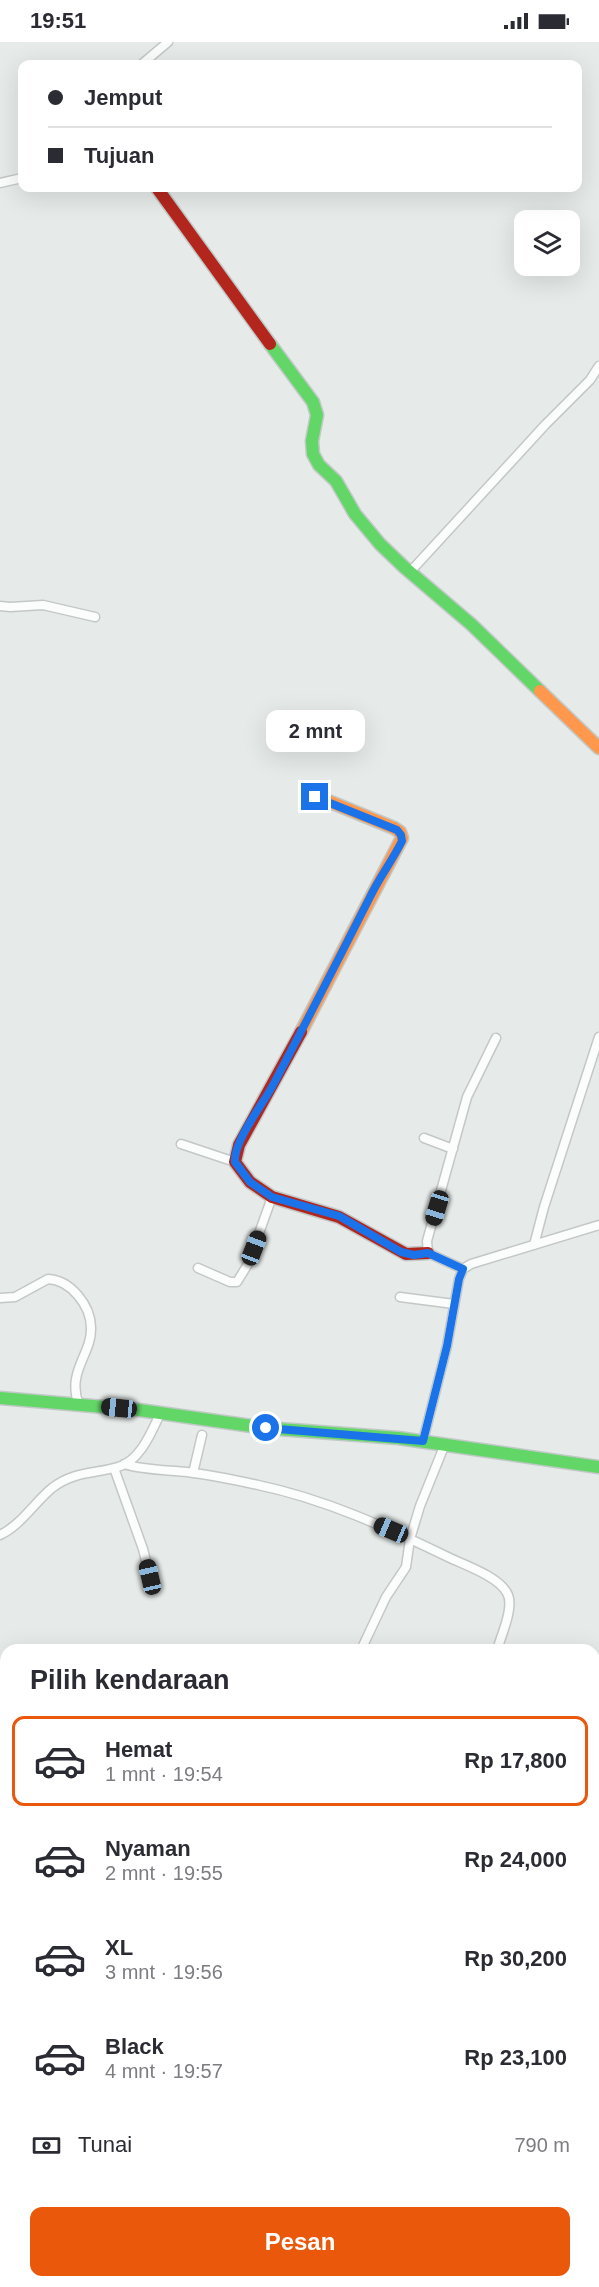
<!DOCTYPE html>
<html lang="id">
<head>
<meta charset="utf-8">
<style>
  body { margin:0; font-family:Arial,sans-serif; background:#f7f7f7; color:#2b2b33; height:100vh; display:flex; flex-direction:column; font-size:22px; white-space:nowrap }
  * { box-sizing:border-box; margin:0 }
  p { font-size:20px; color:#7c7c81 }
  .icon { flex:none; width:33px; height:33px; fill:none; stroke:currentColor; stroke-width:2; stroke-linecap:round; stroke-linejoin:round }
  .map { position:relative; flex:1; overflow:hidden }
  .details { position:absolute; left:0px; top:1602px; width:600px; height:644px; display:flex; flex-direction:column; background:#fff; border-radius:18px 18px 0 0; box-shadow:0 6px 24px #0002 }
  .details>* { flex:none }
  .hud { position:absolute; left:18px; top:18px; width:564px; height:132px; border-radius:12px; box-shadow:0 6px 24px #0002; display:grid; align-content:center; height:132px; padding:0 30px; background:#fff }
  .controls { position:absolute; left:514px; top:168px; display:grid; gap:12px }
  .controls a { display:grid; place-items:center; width:66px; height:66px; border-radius:12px; background:#fff; box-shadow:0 6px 24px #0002; font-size:30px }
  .end { position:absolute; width:27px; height:27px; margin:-14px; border:8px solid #1a73e8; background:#fff; box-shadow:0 0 0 3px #fff }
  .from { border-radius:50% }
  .bubble { position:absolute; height:42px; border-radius:12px; background:#fff; box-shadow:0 6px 24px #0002; font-size:20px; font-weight:700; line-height:42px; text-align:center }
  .car { position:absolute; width:18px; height:36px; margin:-18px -9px; border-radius:8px; box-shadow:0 0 4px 2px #0007; background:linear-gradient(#222 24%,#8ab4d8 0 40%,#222 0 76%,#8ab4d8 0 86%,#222 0) }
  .hud b { display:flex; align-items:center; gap:21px; height:57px; font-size:22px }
  .hud b+b { border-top:2px solid #e1e1e2 }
  .hud i { width:15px; height:15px; background:#2b2b33 }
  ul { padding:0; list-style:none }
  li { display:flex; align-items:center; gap:18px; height:90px; margin:0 12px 9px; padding:0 18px; border:3px solid transparent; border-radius:12px }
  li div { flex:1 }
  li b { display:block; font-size:22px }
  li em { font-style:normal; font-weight:700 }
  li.current { border-color:#ea580c }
  li>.icon { width:54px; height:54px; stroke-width:1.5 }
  h2 { padding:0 30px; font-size:27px; line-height:72px }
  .pay { display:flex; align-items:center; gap:15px; height:66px; padding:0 30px; font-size:22px }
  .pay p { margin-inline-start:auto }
  .cta { display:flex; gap:12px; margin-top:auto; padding:12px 30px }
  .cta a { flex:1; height:69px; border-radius:12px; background:#ea580c; color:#fff; font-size:24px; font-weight:700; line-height:69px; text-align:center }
  .status { display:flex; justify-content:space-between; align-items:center; height:42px; padding:0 30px; background:#fff; direction:ltr }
  .status svg { height:16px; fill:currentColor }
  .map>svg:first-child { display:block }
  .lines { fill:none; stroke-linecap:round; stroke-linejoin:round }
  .street-casing { stroke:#c3c8c6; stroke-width:11 }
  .fast-casing { stroke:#c1c9c6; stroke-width:15 }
  .slow-casing { stroke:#c1c9c6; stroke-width:15 }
  .jam-casing { stroke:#c1c9c6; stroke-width:15 }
  .street { stroke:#fbfcfc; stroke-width:8 }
  .fast { stroke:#63d668; stroke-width:12 }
  .slow { stroke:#ff974d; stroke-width:12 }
  .jam { stroke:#b3261e; stroke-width:12 }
  .route { stroke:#1a73e8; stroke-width:8 }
</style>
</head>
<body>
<div class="status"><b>19:51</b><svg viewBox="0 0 49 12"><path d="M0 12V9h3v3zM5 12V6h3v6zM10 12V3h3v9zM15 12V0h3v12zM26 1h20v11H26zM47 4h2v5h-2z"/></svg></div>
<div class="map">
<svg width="599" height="2245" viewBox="0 0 599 2245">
  <rect width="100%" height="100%" fill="#e6ebe9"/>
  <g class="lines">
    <defs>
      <path id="street" d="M142,22L168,0
        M0,141L22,136
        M410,530L545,383L590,338L599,324
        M0,564L10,565L43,563L95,575
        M424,1096L453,1107
        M181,1102L235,1120
        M534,1203L544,1165L599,995
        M198,1226L230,1240H237L248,1222L272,1155
        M463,1227L428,1211L427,1199L467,1055L496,996
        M400,1255L454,1262
        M0,1256L15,1255L48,1237C71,1238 91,1264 91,1286C92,1312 66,1330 79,1363
        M423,1399L447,1304L459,1237L463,1227L471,1222L599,1183
        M124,1422C143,1428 166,1428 187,1430C211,1433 235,1438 258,1443C325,1457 388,1486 450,1516C465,1523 499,1535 507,1551C515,1564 501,1594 497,1608
        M114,1426L143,1507L150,1535
        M193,1431L202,1393
        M0,1493C21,1483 34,1461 52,1446C74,1429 94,1432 118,1425C140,1419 151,1391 160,1372
        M361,1608L386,1555L406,1525L410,1497L420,1464L445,1402
        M0,1854L6,1853
        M0,2065L6,2050"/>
      <path id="fast" d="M270,302L313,360L317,373L312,399L313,412L319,423L336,439L355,472L380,502L404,525L472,583L540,649
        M0,1356L139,1368L266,1386L398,1396L599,1425"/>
      <path id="slow" d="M540,649L599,706
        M301,990L402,796L400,790L394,786L328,759L307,753"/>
      <path id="jam" d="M157,146L270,302
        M301,990L239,1103L235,1120L250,1140L272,1155L339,1175L406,1212L428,1211"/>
    </defs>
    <use href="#street" class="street-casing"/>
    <use href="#fast" class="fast-casing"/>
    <use href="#slow" class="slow-casing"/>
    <use href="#jam" class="jam-casing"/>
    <use href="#street" class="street"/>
    <use href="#fast" class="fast"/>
    <use href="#slow" class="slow"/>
    <use href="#jam" class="jam"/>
  </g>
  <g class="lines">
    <path class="route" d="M266,1386L423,1399L447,1304L459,1237L463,1227L428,1211L414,1213L401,1210L339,1174L272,1155L250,1140L235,1120C233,1100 263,1062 273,1043C306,981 338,918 370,855C379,836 392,819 402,799L401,793L397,788L315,755"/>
  </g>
</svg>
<div class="controls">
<a><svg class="icon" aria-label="layers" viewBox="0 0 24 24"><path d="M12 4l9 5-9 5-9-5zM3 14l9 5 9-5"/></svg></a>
</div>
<i class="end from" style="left:266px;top:1386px"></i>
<i class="end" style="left:315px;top:755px"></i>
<div class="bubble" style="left:266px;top:668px;width:99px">2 mnt</div>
<i class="car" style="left:437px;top:1166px;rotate:197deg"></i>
<i class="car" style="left:254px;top:1206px;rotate:21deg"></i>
<i class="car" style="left:119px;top:1366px;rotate:276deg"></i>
<i class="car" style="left:391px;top:1488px;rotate:293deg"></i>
<i class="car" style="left:150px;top:1535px;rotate:347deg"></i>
<div class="hud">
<b><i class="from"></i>Jemput</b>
<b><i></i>Tujuan</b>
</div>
<section class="details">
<h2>Pilih kendaraan</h2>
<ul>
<li class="current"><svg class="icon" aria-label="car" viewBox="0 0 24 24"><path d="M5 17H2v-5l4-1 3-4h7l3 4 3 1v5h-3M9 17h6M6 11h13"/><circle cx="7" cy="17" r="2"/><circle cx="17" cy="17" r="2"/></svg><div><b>Hemat</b><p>1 mnt · 19:54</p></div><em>Rp 17,800</em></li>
<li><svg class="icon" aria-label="car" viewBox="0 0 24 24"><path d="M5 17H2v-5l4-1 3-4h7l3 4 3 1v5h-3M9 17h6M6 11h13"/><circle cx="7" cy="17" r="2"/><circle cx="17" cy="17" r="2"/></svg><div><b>Nyaman</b><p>2 mnt · 19:55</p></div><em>Rp 24,000</em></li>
<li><svg class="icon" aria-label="car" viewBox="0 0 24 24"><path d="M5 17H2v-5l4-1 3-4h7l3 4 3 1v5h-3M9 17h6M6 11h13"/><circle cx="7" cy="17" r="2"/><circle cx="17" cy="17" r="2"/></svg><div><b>XL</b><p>3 mnt · 19:56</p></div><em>Rp 30,200</em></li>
<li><svg class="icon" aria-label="car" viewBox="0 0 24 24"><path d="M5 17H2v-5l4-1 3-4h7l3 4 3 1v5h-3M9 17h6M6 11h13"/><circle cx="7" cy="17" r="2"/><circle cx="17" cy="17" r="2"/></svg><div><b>Black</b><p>4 mnt · 19:57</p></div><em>Rp 23,100</em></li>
</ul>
<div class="pay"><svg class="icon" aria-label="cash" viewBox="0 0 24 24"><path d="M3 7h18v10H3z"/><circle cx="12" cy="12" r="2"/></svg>Tunai<p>790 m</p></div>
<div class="cta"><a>Pesan</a></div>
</section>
</div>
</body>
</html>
